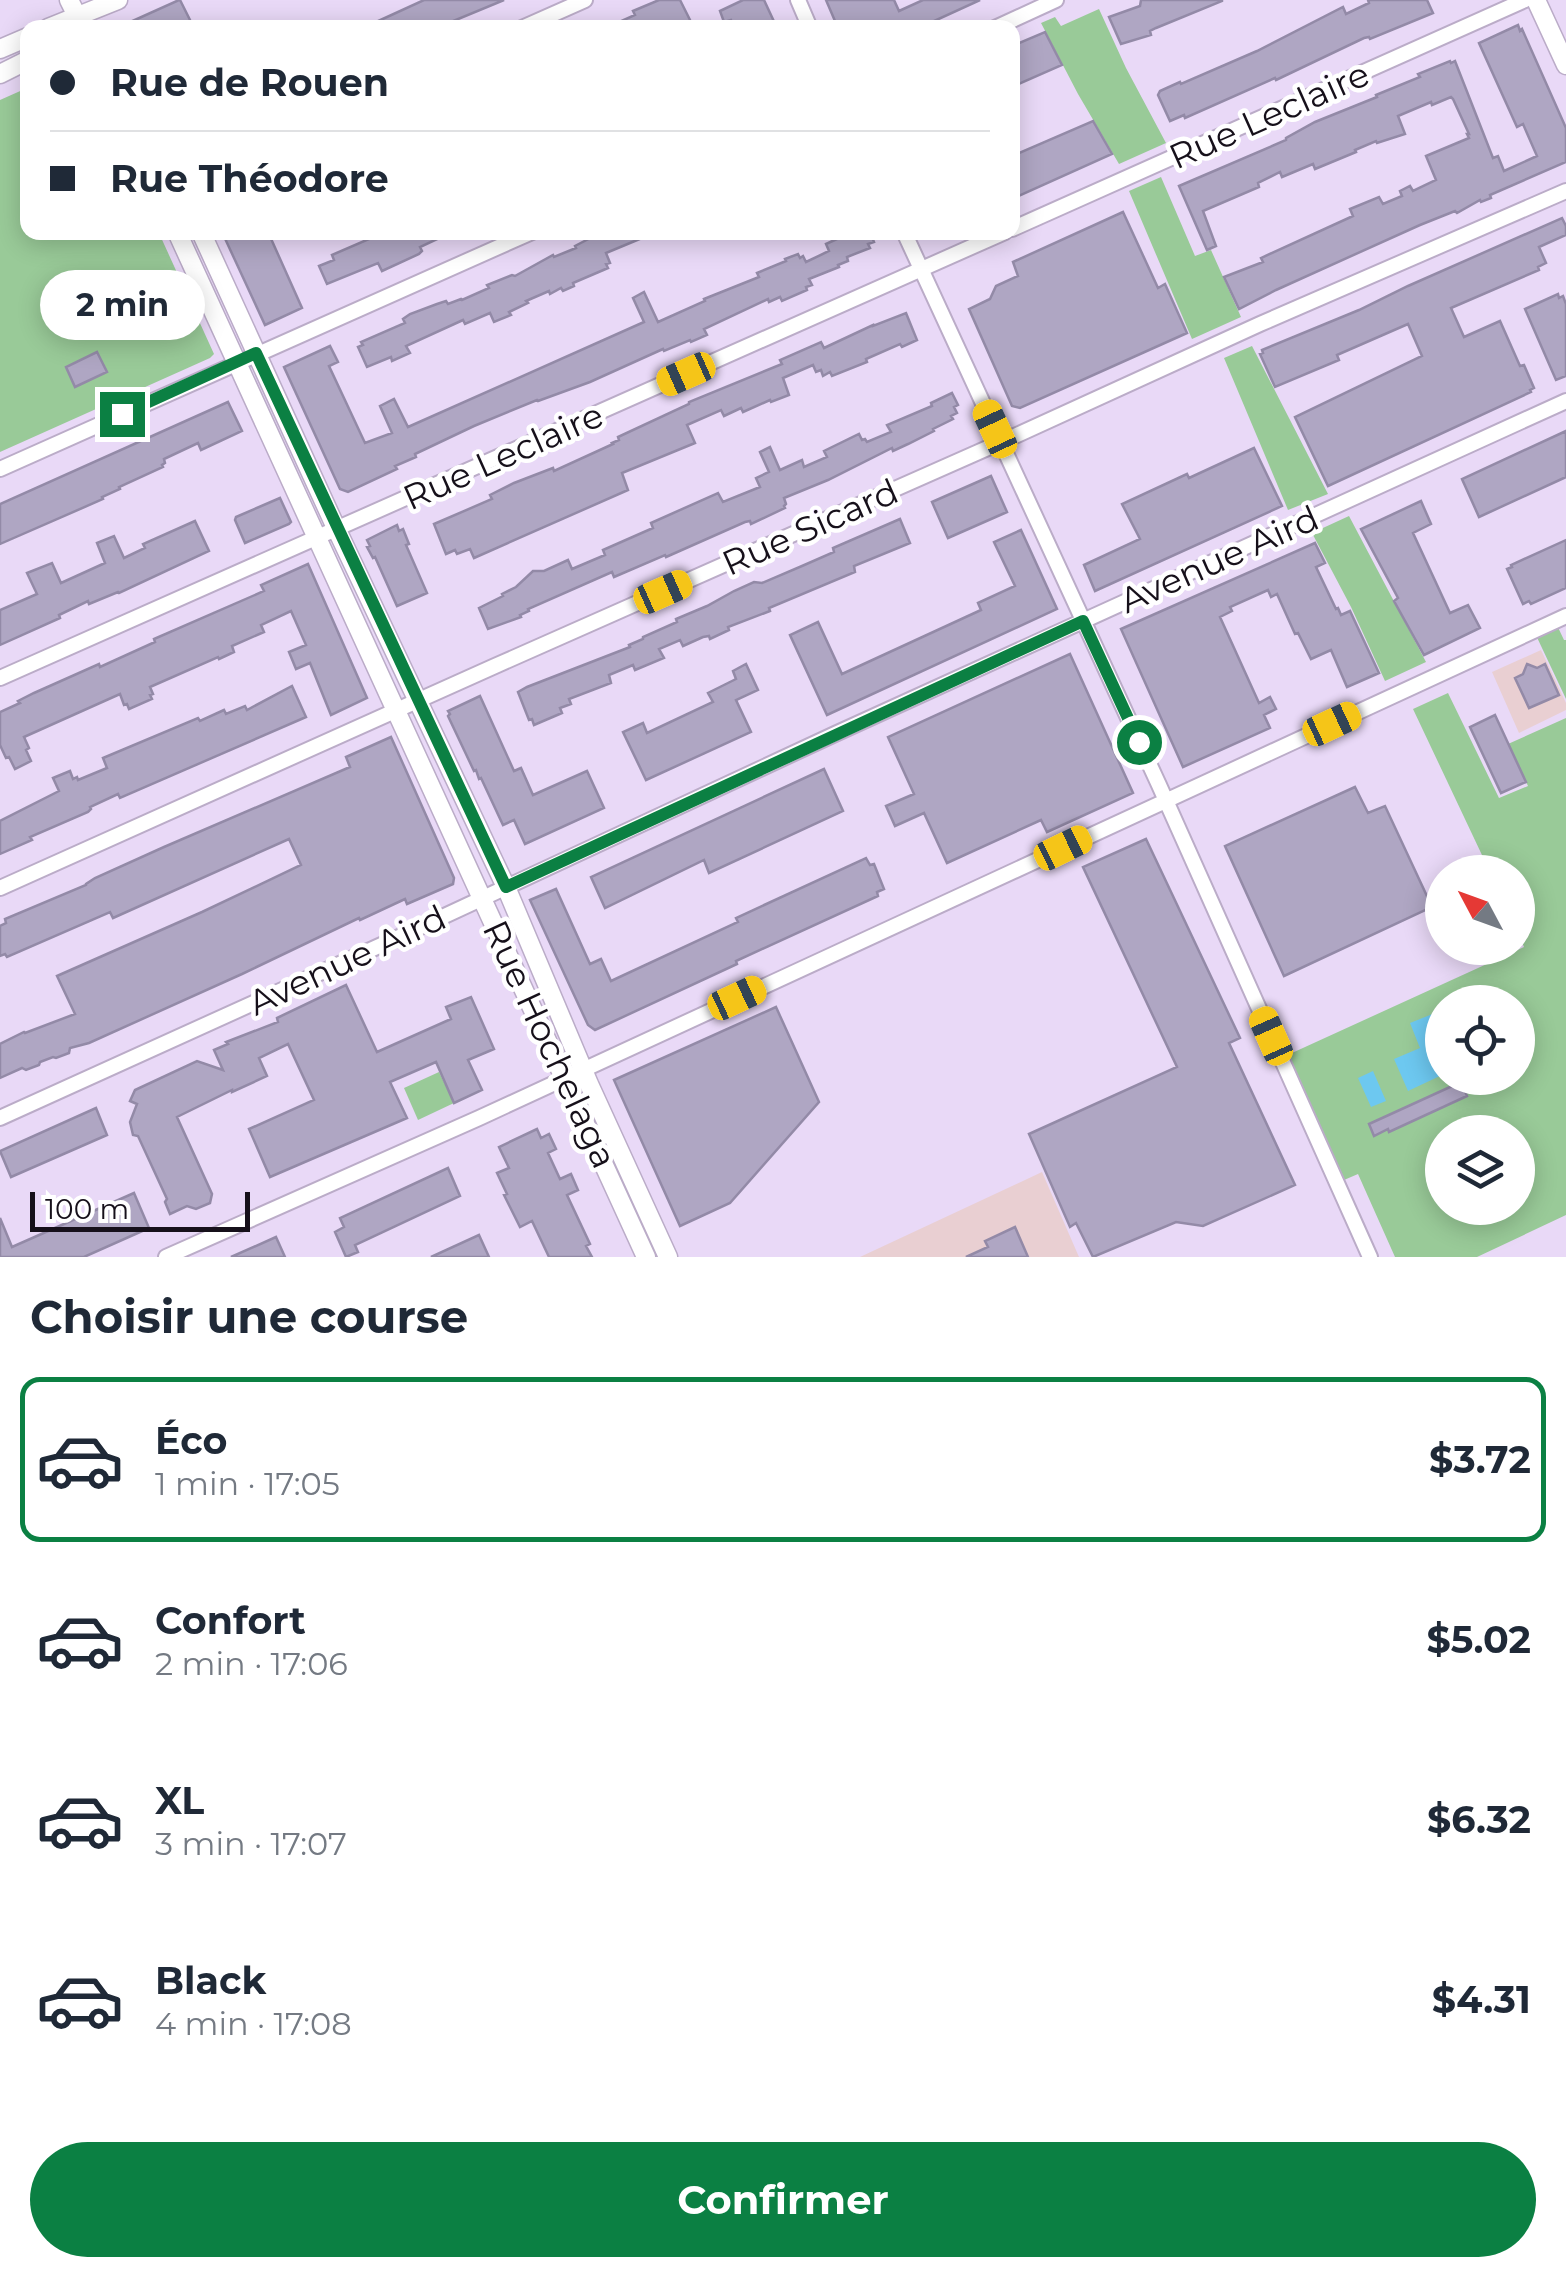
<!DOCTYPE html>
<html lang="fr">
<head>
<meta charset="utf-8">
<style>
  body { margin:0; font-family:Montserrat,sans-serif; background:#f6f6f7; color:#1f2937; height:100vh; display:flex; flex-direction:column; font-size:38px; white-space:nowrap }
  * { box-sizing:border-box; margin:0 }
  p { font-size:32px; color:#747a83 }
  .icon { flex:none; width:55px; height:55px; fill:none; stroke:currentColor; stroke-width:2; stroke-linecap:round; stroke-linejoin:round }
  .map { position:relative; height:1257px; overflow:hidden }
  .details { display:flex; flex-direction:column; background:#fff; flex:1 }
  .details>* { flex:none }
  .top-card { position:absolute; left:20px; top:20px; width:1000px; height:220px; border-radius:20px; box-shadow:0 5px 25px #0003; display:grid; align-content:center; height:220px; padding:0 30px; background:#fff }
  .needle { width:65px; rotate:311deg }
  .tools { position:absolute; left:1425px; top:855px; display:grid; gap:20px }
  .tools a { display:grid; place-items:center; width:110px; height:110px; border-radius:50%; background:#fff; box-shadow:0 5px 25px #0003; font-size:50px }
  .scale { position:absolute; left:30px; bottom:25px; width:220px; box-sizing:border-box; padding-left:10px; border:5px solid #16101a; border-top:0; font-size:28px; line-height:35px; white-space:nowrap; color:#16101a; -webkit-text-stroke:8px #fff; paint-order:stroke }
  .end { position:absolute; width:45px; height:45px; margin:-22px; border:12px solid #0b8043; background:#fff; box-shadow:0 0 0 5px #fff }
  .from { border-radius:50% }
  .bubble { position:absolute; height:70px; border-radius:35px; background:#fff; box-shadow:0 5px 25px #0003; font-size:32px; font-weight:700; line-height:70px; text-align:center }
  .car { position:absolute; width:30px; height:60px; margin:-30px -15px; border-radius:12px; box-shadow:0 0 8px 2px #0007; background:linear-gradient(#f5c518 24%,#345 0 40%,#f5c518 0 76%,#345 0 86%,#f5c518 0) }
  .top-card b { display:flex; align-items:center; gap:35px; height:95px; font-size:38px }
  .top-card b+b { border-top:2px solid #e0e1e3 }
  .top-card i { width:25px; height:25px; background:#1f2937 }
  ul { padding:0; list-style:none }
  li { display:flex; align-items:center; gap:30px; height:165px; margin:0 20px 15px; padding:0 10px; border:5px solid transparent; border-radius:20px }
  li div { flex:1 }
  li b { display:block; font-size:38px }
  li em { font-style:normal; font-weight:700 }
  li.selected { border-color:#0b8043 }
  li>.icon { width:90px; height:90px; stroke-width:1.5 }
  h2 { padding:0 30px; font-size:45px; line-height:120px }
  .action { display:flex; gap:20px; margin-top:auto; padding:20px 30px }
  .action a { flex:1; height:115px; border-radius:60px; background:#0b8043; color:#fff; font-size:40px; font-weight:700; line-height:115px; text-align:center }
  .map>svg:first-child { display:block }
  .education { fill:#e9cfd2 }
  .green { fill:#99ca98; fill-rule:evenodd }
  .water { fill:#6dc8f0 }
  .building { fill:#afa6c3; stroke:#938aa7; stroke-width:2.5 }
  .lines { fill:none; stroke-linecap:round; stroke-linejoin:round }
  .minor-casing { stroke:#bbacc8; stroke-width:18 }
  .secondary-casing { stroke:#bbacc8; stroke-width:21 }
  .minor { stroke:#fff; stroke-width:14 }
  .secondary { stroke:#fff; stroke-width:18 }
  .route { stroke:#0b8043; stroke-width:12 }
  .labels { text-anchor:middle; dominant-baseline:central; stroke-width:9; stroke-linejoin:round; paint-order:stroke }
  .street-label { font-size:35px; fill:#16101a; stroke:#fff }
</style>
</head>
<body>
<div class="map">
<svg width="1566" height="1257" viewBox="0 0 1566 1257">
  <rect width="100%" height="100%" fill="#e9d9f7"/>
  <path class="education" d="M1541,650L1566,703V710L1519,733L1492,672Z
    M1042,1172L1079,1257H860Z"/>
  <path class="green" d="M1099,9L1126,68L1166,143L1119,164L1078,94L1041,23L1055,17L1061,26Z
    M27,88L28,232L159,233L214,354L210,358L0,452V100Z
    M1161,177L1195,256L1211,250L1241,317L1192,339L1129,191Z
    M1252,346L1328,494L1288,510L1224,358Z
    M1349,516L1426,662L1385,681L1351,607L1312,533Z
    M1555,621L1564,640H1566V699L1534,631Z
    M1448,693L1499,798L1528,786L1508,744L1566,718V1215L1477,1257H1395L1358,1174L1337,1183L1281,1058L1524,947L1518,932V872H1490L1413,709ZM1442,1002H1518V1078H1442ZM1442,1132H1518V1208H1442Z
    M439,1072L454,1103L418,1120L404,1088Z"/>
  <path class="water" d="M1435,1013L1442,1030V1075L1408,1091L1394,1059L1420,1048L1410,1023Z
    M1373,1071L1386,1101L1371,1107L1358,1078Z"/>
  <path class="building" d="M180,0L194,28H117L179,0Z
    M424,0H504L446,24L447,28H363Z
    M659,0H680L694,28H606L635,15L633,11Z
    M743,0H764L777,28H748L746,23L735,28L731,20L724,22L720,11Z
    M826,0H894L899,11L923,0H980L919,28H838Z
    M1141,0H1222V1L1156,28L1150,31L1151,35L1121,44L1109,17L1140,6Z
    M1368,0H1427L1433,13L1370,39L1369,37L1364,38L1276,80L1275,78L1185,118L1184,115L1170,121L1158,95L1160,91L1180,82L1181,84L1257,51L1343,7L1346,14L1369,3Z
    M1518,25L1520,31L1522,29L1566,128V162L1490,195L1491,198L1481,202L1480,200L1457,213L1455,211L1420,225L1276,290L1239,309L1224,277L1263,262L1261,258L1353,216L1350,209L1379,197L1383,204L1402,196L1400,191L1410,186L1413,191L1436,180L1426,156L1469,138L1467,134H1469L1453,99L1451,97L1432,105L1431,102L1398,116L1405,134L1377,143L1376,141L1355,150L1356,152L1315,169L1313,164L1282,177L1280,172L1258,183L1259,187L1203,211L1216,246L1207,250L1179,186L1286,140V138L1315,122L1377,97L1376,95L1420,77L1418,74L1450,61L1451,63L1455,61L1493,158L1498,156L1504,171L1537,156L1523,124L1517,127L1479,43Z
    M1045,32L1062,65L1012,87V46Z
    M1093,121L1112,154L1012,199V156Z
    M1123,212L1158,288L1165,284L1187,333L1020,408L1012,406L969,309L990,299L996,286L1018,276L1013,262Z
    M1562,218L1566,226V235L1539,247L1546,263L1538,267L1539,270L1451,308L1464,337L1500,321L1520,366L1524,365L1534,388L1530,390L1531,392L1328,486L1295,417L1422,356L1408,324L1337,355L1339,360L1275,387L1260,354L1263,353L1262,350L1359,310L1408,286Z
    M222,232H268L302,308L265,325Z
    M385,232H452L420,247L422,251L419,254L382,271L378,263L327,284L319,266L334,260L332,255Z
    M602,232L654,233L606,253L610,263L606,264L608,268L573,283L574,286L563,291L561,288L550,294L549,291L526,301L528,303L509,312L511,315L494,322L490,313L465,324L463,320L406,346L410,353L392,361L391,357L367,367L358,347L363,345L361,342L405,323L403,319L410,314L437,304L446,301L448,304L461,299L462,300L489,288L487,285L512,275L515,276L553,255L554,257L576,248L575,246Z
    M852,232H870L874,242L868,244L870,248L847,257L848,261L838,265L839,267L809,279L812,285L806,287L807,290L782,301L780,297L769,302L768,299L704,329L707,335L691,342L690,340L664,351L663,349L590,382L538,401L537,400L474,426L415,454L416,457L395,466L397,469L348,492L340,489L284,367L330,346L338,362L329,366L365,443L392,433L380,406L394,399L408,427L644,322L633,298L644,292L658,322L705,301L704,299L759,277L757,273L786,261L785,259L798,254L800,258L803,256L806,262L829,251L826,244Z
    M1558,294L1559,298L1563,296L1566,304V376L1556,380L1525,309Z
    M906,313L917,340L902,347L900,344L866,359L867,362L832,376L830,372L823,376L821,370L816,372L813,365L783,378L789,395L771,402L770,400L743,412L741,408L724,416L721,410L687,425L695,443L622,473L628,490L474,558L470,549L457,554L455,550L446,554L434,524L492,499L490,495L514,483L553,468L554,471L613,444L612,443L619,440L618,437L689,404V402L782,364L780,360L821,342L824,348L873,325V326Z
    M97,352L107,372L75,387L66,367Z
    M952,393L958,405L954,407L957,413L951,416L953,419L933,429L934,431L908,444L893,451L892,448L828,480L784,498L786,504L784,506L785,508L751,524L750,521L745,522L666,557L665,555L614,577L612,572L528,609L529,611L520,615L521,617L488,629L479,608L503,596L502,594L516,587L533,571H544L568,560L572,569L605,555L603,550L653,528L651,523L718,493L723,502L760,487L756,478L769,472L760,452L770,447L780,470L802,460L804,467L827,457L824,451L859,434L862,440L865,439L867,442L891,432L887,425L932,406L931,403Z
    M228,402L242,431L201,450L198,443L164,459L165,463L162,465L163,467L119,487L120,489L102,497L103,499L0,544V504Z
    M1566,431V477L1479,517L1462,479Z
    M1254,448L1282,506L1095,591L1084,565L1140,539L1122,504L1187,474L1189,478Z
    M991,476L1007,512L948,538L932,502Z
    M280,498L291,522L289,524L245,543L235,520L236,517Z
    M1421,501L1431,524L1413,533L1450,613L1468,605L1480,628L1424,655L1394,601L1398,598L1361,529Z
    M900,519L910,543L854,566L855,572L769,608L770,611L728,627L729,630L710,639L709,636L703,637L683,646L680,640L659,649L664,658L635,670L633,665L609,675L611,683L569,699L571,704L560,708L562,713L534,725L532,719L529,720L518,692L527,687L630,647L629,645L643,639V637L677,622L676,619L707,606L734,591L754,582L762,583L802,566L834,552L833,548Z
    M195,521L209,551L119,593L118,592L89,604L88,601L59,615L60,618L0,645V610L37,594L27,573L52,563L61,583L105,563L97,543L114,536L124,558L145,548L143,544Z
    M397,525L399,531L403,529L409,544L406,545L427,593L397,606L375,557L373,558L367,547L370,546L367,540Z
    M1021,530L1057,609L827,715L790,635L818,622L842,674L981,610L978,603L1015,586L994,542Z
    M1566,540V588L1531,604L1529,601L1523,604L1507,569L1512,567L1511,565Z
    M1315,543L1325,563L1316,567L1336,609L1338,608L1341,615L1350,611L1379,673L1347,687L1331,650L1311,659L1298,633L1295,634L1277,594L1271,597L1268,590L1230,607L1232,611L1220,617L1259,703L1270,697L1276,709L1264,715L1270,728L1183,767L1121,629Z
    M308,564L367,698L331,715L310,663L296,669L289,652L306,645L291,611L261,625L264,632L232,646L234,652L219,659L218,657L150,687L153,694L150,695L152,699L129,709L127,704L124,705L120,694L24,737L29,748L26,750L31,761L15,769L9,757L6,758L0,745V712L20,703L18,701L34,693L99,664L100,667L155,642L154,639L264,591L261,585Z
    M1070,654L1133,793L1047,832L1041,820L947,863L924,813L895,826L886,806L914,794L888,737Z
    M746,664L758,690L736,700L751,732L646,780L623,732L643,723L647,733L713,702L708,693L736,679L733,671Z
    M1527,664L1537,668L1545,664L1559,695L1529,708L1515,678L1523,674Z
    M292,686L306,717L120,798L118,794L90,807L91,809L88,812L30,837L32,840L0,854V821L59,791L53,778L70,771L73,779L77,777L78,780L107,768L103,758L198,718L200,721L224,710L226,714L245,706L247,710Z
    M480,696L514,771L521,768L533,795L587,771L604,808L525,844L514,820L503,825L481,778L479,779L476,770L474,771L448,716L450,714L448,711Z
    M1495,715L1526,782L1501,793L1470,727Z
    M391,737L454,878L453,884L407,904L405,899L360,920L359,918L242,974L89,1043L70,1048L69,1053L56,1058L53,1057L40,1062L39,1065L26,1070L22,1068L0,1078V1044L24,1032L25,1033L75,1014L57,976L202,912L301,865L289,839L113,918L110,912L7,957L5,954L0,956V926L6,923L5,919L86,885V884L95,878L164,847L350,767L346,757Z
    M824,769L843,811L709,873L704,860L605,908L591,877Z
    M1355,787L1368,813L1385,806L1432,907L1284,976L1225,846Z
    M1146,839L1240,1038L1229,1043L1295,1185L1203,1226L1176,1222L1093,1257L1076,1223L1070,1227L1029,1134L1177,1067L1083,867Z
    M866,858L870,865L874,864L884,889L877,892L878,896L736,961L737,964L595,1030L588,1025L530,900L556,889L590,964L601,959L611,981L738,922L736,918Z
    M346,985L377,1052L451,1019L446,1007L471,997L494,1049L468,1060L482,1090L454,1103L436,1062L390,1082L407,1118L270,1177L249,1129L314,1100L288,1044L259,1058L267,1076L232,1092V1090L177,1117L212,1194L210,1203L196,1209L187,1206L170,1214L165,1202L167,1199L138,1136L133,1135L130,1122L137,1104L130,1101L135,1090L197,1061L223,1070L214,1050L228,1044L226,1042L278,1022L277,1018Z
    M776,1007L819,1102L730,1203L680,1226L614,1080Z
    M1461,1082L1467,1096L1389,1132L1388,1129L1374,1136L1369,1124Z
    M96,1108L107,1135L11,1177L0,1151Z
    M537,1129L541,1138L549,1134L556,1149L548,1153L560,1179L571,1174L578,1190L567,1195L590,1244L586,1246L592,1257H549L532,1221L520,1227L504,1195L507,1194L497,1173L509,1168L499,1147Z
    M448,1168L460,1196L355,1245L358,1252L346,1257L335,1232L344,1227L340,1218Z
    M134,1193L149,1228L84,1257H0V1218L12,1247Z
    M1015,1227L1028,1257H966L988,1247L985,1241Z
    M479,1235L489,1257H431Z
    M276,1237L285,1257H231Z"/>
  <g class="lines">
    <defs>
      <path id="minor" d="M798,0L810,28
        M522,28L585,0
        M995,28L1056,0
        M1012,229L1525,0
        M904,232L1159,785L1370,1257
        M0,469L532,232
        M0,678L1005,232
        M0,888L495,666L1017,435L1260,324L1566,191
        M0,1118L410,932L835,734L1566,401
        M166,1257L479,1118L1566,616"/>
      <path id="secondary" d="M69,0L83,28
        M1536,0L1566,65
        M48,28L118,0
        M0,49L28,37
        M0,74L28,60
        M177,232L646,1257
        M201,232L337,530L506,887L589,1084L668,1257"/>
    </defs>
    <use href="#minor" class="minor-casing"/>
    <use href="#secondary" class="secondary-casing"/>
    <use href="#minor" class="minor"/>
    <use href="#secondary" class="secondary"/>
  </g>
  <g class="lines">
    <path class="route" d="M122,414L256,353L506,887L1083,621L1139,742"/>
  </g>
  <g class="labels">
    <g class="street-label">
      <text transform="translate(1269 115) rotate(-24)">Rue Leclaire</text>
      <text transform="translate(503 456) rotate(-24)">Rue Leclaire</text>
      <text transform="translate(810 527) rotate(-24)">Rue Sicard</text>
      <text transform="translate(1219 559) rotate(-24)">Avenue Aird</text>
      <text transform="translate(347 960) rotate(-25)">Avenue Aird</text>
      <text transform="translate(550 1044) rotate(65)">Rue Hochelaga</text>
    </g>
  </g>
</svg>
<div class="tools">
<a><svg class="needle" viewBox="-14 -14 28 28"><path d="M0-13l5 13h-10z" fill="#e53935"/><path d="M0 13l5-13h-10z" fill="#747a83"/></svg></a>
<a><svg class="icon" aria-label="locate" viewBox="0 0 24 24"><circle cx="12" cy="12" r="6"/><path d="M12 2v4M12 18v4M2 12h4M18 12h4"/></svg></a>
<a><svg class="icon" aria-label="layers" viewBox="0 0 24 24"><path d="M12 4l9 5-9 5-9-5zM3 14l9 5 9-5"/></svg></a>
</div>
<div class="scale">100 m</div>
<i class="end from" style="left:1139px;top:742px"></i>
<i class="end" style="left:122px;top:414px"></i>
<div class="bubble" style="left:40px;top:270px;width:165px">2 min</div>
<i class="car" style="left:686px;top:374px;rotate:246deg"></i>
<i class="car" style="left:995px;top:429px;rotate:335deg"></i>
<i class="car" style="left:663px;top:592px;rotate:66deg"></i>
<i class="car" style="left:1332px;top:724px;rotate:65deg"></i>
<i class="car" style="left:1063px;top:848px;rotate:64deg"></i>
<i class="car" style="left:737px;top:998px;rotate:65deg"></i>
<i class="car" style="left:1271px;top:1036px;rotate:336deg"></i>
<div class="top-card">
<b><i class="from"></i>Rue de Rouen</b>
<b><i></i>Rue Théodore</b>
</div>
</div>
<section class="details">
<h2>Choisir une course</h2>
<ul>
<li class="selected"><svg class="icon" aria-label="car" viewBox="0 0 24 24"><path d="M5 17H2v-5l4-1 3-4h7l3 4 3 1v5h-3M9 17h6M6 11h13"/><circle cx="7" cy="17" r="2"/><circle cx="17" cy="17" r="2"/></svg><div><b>Éco</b><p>1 min · 17:05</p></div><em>$3.72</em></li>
<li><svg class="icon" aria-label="car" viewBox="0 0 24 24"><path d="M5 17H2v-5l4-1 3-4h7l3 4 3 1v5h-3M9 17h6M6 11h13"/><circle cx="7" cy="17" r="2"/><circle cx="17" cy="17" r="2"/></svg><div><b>Confort</b><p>2 min · 17:06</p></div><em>$5.02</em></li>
<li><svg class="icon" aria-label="car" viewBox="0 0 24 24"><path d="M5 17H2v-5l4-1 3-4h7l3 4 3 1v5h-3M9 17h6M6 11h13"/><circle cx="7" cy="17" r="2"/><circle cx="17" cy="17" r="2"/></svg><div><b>XL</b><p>3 min · 17:07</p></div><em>$6.32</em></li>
<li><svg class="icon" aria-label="car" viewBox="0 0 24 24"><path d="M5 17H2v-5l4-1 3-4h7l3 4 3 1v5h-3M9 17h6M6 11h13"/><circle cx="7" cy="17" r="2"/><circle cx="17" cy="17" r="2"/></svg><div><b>Black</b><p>4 min · 17:08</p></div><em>$4.31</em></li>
</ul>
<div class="action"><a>Confirmer</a></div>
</section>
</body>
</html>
